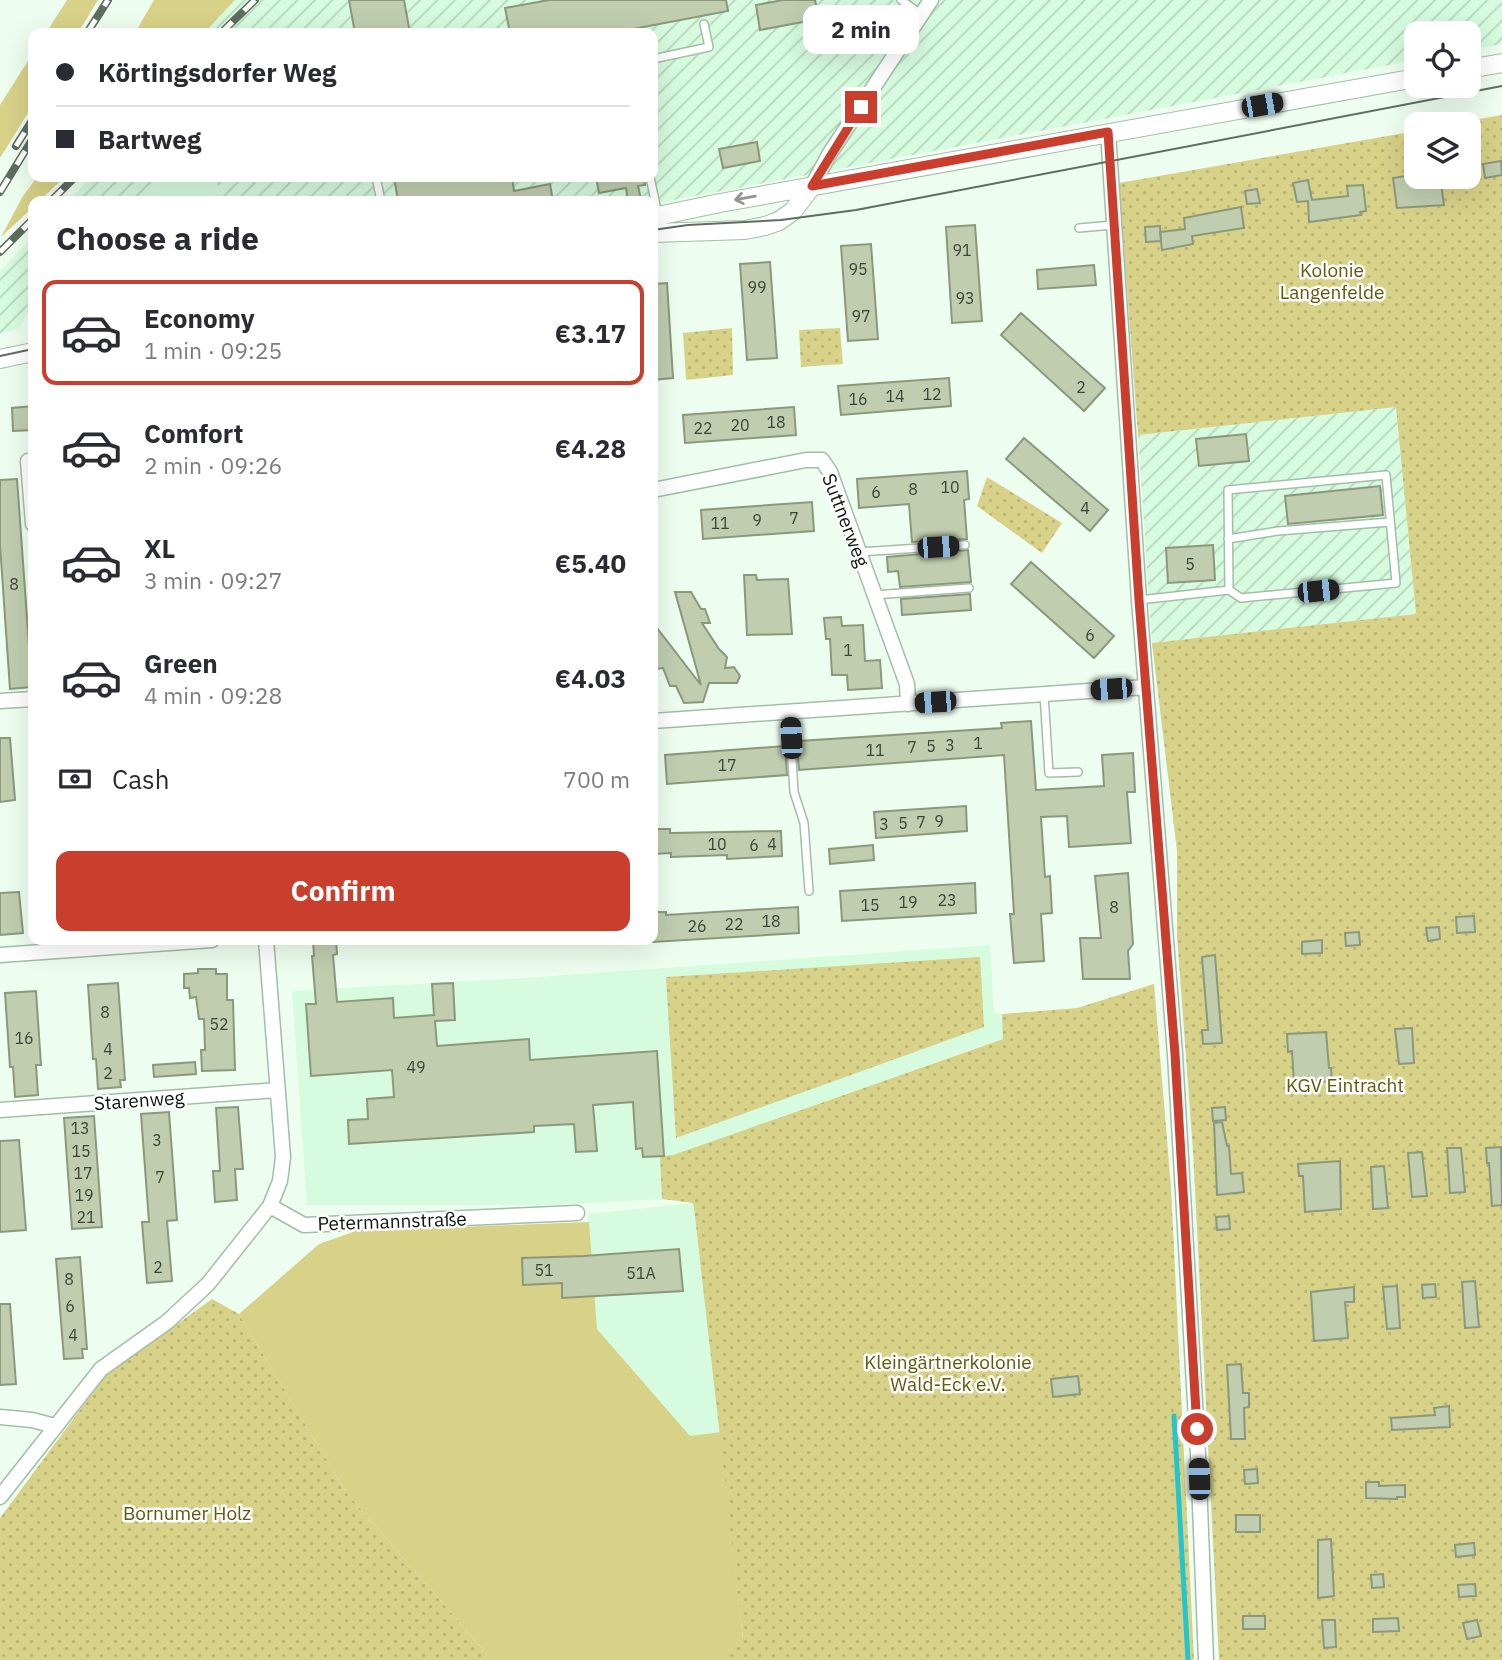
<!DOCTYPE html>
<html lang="en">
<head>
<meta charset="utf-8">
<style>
  body { margin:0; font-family:"IBM Plex Sans",sans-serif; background:#f7f7f7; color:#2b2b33; height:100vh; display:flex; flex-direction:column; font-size:26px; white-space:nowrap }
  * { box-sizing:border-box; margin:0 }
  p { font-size:23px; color:#7c7c81 }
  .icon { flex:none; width:38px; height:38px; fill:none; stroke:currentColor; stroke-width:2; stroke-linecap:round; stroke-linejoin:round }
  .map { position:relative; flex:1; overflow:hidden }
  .sheet { position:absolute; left:28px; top:196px; width:630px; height:749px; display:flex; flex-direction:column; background:#fff; border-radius:14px; box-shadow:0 7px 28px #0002 }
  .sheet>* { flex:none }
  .banner { position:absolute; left:28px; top:28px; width:630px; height:154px; border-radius:14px; box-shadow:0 7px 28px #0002; display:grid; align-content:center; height:154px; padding:0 28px; background:#fff }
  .tools { position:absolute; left:1404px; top:21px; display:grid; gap:14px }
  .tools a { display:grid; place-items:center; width:77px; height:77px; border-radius:14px; background:#fff; box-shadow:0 7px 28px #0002; font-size:35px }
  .end { position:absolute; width:32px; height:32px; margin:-16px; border:9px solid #ca3e2d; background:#fff; box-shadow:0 0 0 4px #fff }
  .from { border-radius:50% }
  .bubble { position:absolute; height:49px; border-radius:14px; background:#fff; box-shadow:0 7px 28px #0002; font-size:23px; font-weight:800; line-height:49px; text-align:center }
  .car { position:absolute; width:21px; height:42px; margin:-21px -10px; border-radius:9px; box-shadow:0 0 5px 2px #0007; background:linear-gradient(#222 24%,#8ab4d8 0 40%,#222 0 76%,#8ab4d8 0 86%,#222 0) }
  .banner b { display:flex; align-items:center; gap:24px; height:66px; font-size:26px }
  .banner b+b { border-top:2px solid #e1e1e2 }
  .banner i { width:18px; height:18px; background:#2b2b33 }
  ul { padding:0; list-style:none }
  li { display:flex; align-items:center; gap:21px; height:105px; margin:0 14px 10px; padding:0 14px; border:4px solid transparent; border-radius:14px }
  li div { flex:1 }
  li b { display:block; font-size:26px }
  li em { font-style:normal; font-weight:800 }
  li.current { border-color:#ca3e2d }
  li>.icon { width:63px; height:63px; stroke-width:1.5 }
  h2 { padding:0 28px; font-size:32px; line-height:84px }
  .pay { display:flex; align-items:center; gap:18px; height:77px; padding:0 28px; font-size:26px }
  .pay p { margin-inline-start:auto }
  .primary-button { display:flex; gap:14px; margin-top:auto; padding:14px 28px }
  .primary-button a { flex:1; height:80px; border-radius:14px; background:#ca3e2d; color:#fff; font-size:28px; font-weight:800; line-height:80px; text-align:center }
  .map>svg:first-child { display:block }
  .built { fill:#d6fbde }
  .industrial { fill:url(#industrial-furrows) }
  .grass { fill:#d8d188 }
  .park { fill:url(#park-dots) }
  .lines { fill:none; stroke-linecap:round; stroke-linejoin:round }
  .stream { stroke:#24c5cc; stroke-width:5 }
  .building { fill:#c0cdaf; stroke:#8b987b; stroke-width:2 }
  .service-casing { stroke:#a2bea8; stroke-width:10 }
  .minor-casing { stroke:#a2bea8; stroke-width:17 }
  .tertiary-casing { stroke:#a2bea8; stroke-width:20 }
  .service { stroke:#fff; stroke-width:7 }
  .minor { stroke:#fff; stroke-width:14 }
  .tertiary { stroke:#fff; stroke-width:18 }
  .tram { stroke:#5f6c62; stroke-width:2 }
  .rail-casing { stroke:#5f6c62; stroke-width:8 }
  .rail { stroke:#fff; stroke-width:5; stroke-dasharray:16; stroke-linecap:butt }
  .oneway { stroke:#929693 }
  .route { stroke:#ca3e2d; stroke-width:9 }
  .labels { text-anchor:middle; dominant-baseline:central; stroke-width:5; stroke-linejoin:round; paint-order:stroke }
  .number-label { font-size:16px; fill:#394437 }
  .park-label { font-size:19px; fill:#61590c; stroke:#fff }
  .street-label { font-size:19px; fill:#0c160f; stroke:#fff }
</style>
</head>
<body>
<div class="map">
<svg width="1502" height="1660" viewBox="0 0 1502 1660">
  <defs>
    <pattern id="industrial-furrows" width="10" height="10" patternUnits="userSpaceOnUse" patternTransform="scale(1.75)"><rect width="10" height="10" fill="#d6fbde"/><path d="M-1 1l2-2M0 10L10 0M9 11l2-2" fill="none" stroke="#b6d6bd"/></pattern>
    <pattern id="park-dots" width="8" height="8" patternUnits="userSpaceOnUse" patternTransform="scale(1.75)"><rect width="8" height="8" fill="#d8d188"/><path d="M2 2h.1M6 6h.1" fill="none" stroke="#b8b374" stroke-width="1.8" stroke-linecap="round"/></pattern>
  </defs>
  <rect width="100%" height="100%" fill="#edfef0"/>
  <path class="built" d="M165,177H216L221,201H140Z
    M990,945L994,1013L1002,1014L1004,1038L673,1155L661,1156L662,1199L556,1205H307L292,991L524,978Z
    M693,1203L721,1432L690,1436L597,1329L588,1214Z"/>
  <path class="industrial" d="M235,0H1502V44L1468,50V33H1416V60L653,204V201H221L216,177H653V33H204Z
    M92,177H165L140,201H68Z
    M33,237V308L26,315L19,329L0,334V271Z
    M1396,407L1416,614L1152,643L1138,435Z"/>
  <path class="grass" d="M67,0H98L78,33H46Z
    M154,0H235L204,33H135Z
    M33,53V105L0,158V105Z
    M37,177H65L39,201H33V207L1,237L23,196Z
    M589,1222L597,1329L690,1436L721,1432L743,1640L716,1660H492L346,1492L239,1314L319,1244L356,1231Z"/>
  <path class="park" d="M1502,115V1660H1219L1193,1151L1177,936V851L1152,643L1416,614L1396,407L1138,435L1119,183L1416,131V177H1468V124H1451Z
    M732,328L733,375L686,380L683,333Z
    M840,328L843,364L801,367L799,330Z
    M987,477L1062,523L1042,553L977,506Z
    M980,957L984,1027L676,1138L666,977Z
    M1154,984L1171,1187L1194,1660H716L743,1639L694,1208L693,1203L662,1199L660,1156L673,1155L1003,1039L1002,1014L1077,1008Z
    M212,1299L239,1314L346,1492L492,1660H0V1518L105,1376Z"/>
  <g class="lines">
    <path class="stream" d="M1174,1416L1188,1660"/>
  </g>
  <path class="building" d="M349,0H404L410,33H355Z
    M549,0H726L728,11L612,33H510L505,8Z
    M783,0H815L819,19L760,30L756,5Z
    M757,142L760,161L723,168L719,149Z
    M1501,161L1502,175L1485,178L1483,164Z
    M1411,175V180L1440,177L1444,205L1397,208L1393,178Z
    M394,177H512L514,191L550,184L553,201H398Z
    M596,177H644L645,185L638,186L641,199L628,201L626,188L599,193Z
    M1308,180L1312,200L1348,196L1347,186L1363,185L1366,211L1360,212L1361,215L1309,222L1308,201L1297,202L1293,183Z
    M1257,189L1260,203L1247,204L1245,191Z
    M1241,207L1244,228L1192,236L1193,244L1162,250L1160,232L1185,229L1184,218Z
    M975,225L982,321L952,323L946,227Z
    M1160,226L1161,241L1146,242L1145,227Z
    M871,244L878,339L848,341L841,246Z
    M770,262L777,358L747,360L740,264Z
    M1094,265L1096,285L1038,289L1037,270Z
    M667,283L673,378L653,380V284Z
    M1021,313L1105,388L1084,411L1001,335Z
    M949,378L951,406L841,415L838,386Z
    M33,406V430L13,431L12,408Z
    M794,407L796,435L685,443L683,415Z
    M1246,434L1249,461L1199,466L1196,439Z
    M1024,438L1108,510L1090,531L1006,459Z
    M967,471L969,499L964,500L967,539L912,542L909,504L859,508L857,479Z
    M17,479L32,687L10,689L0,545V480Z
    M1380,486L1383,515L1288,524L1285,496Z
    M812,502L814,531L703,539L701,510Z
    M1213,545L1215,580L1168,583L1166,548Z
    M968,550L971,582L900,587L898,571L888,572L887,557Z
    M1031,562L1114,636L1094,658L1011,584Z
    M744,575H756L757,580L788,579L792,634L747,635Z
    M675,592H691L701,609H705L710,623H702L719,649L727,657L725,668L734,667L740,676L737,683H709L703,702L684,703L676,686H670L663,668L657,669L653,659V623L701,685Z
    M970,594L971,610L902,615L901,599Z
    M841,617L842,626L863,625L865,661L880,660L882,688L848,690L847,675H832L830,639H826L824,618Z
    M1031,721L1036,790L1104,786L1102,755L1133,753L1135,792H1127L1131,843L1069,847L1067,816L1041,817L1045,877L1050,876L1052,913L1041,914L1044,961L1014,963L1010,914H1014L1004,755L799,770L797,746L800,745L799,741L1002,728L1001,723Z
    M0,738H10L15,800L0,802Z
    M785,746L787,775L667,784L665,755Z
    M966,806L967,831L876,838L874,812Z
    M653,829H670V833L781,831L782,856L727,859V855L671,857V853L653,854Z
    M873,845L874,860L830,864L829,849Z
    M1128,873L1133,944L1128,951L1130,979H1083L1080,938H1101L1095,876Z
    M975,883L976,913L842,921L840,891Z
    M19,892L23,933L0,935V893Z
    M798,907L799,933L653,942V912H666V915Z
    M1474,916L1475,932L1457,933L1456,917Z
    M1439,927L1440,939L1428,941L1426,928Z
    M1359,932L1360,945L1346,946L1345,933Z
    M313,940H336L337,954L333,955L337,1002L393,998L394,1018L434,1015L432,984L453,983L455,1020L435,1021L437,1046L529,1039L530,1060L657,1051L664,1156L643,1157L642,1148L636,1149L633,1102L593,1105L597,1151L576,1152L574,1124L534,1126V1132L349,1144L348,1120L368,1119L367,1099L394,1097L392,1070L311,1076L306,1004H316L312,956H314Z
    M1322,940V953L1302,954V942Z
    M1215,955L1222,1043L1203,1044L1202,1030H1208L1202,957Z
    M198,969H216V974H227V1000H233L235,1070L202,1071L201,1050H205L204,1019H199L196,997L190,998L189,988H184V974L198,973Z
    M118,983L125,1080H120L121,1087L98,1089L96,1059H93L88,985Z
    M36,991L41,1065H36L38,1095L15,1097L13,1067H10L5,993Z
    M1412,1028L1414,1063L1399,1064L1395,1029Z
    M1326,1032L1329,1068H1331L1332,1081L1294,1083L1292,1051L1288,1052L1287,1034Z
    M195,1062L196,1074L154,1077L153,1065Z
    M238,1107L243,1169H235L237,1200L215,1202L213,1171H220L216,1108Z
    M1225,1107L1226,1120L1213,1121L1212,1108Z
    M169,1112L177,1220L167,1221L172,1281L147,1283L142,1222H149L141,1114Z
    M94,1116L102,1227L72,1229L64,1118Z
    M1222,1122L1227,1146H1229L1231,1174L1242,1173L1244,1192L1217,1195L1214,1123Z
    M19,1140L26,1230L0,1232V1141Z
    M1501,1147L1502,1205L1492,1206L1489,1163H1487L1486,1148Z
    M1447,1148H1461L1465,1192L1450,1193Z
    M1422,1152L1427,1196L1412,1197L1408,1153Z
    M1340,1161L1341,1209L1305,1212L1303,1176H1299L1298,1164Z
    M1384,1166L1388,1208L1373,1209L1371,1167Z
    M1229,1216L1230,1229L1217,1230L1216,1217Z
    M679,1249L683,1291L562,1298V1283L523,1285L522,1258L584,1256Z
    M80,1257L87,1349H82L83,1358L64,1359L56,1259Z
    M1475,1281L1479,1327L1465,1328L1462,1282Z
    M1435,1284L1436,1297L1423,1298L1422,1285Z
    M1397,1286L1400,1328L1387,1329L1383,1287Z
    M1354,1287V1302H1345L1348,1338L1314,1341L1311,1292Z
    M0,1304H10L16,1384L0,1385Z
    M1241,1364L1243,1393H1249V1407L1244,1408L1245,1439H1231L1227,1365Z
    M1078,1376L1080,1394L1053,1397L1051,1379Z
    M1449,1406L1450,1427L1392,1430L1391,1418L1435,1415L1434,1408Z
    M1257,1469L1258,1483L1245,1484L1244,1470Z
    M1366,1482H1379V1486L1405,1485V1497H1397V1499L1366,1498Z
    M1236,1515H1260V1532H1236Z
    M1331,1539L1334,1596L1318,1598V1540Z
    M1474,1543L1475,1555L1456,1557L1455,1545Z
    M1383,1574L1384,1587L1372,1588L1371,1575Z
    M1475,1584L1476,1596L1459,1597L1458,1585Z
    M1243,1616H1265V1629H1243Z
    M1398,1618L1399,1631L1373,1632V1619Z
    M1322,1620H1335L1336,1647L1324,1648Z
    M1477,1620L1481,1636L1467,1639L1463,1623Z"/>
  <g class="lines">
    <defs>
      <path id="service" d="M901,0L921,14
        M653,59L709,47L704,24
        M376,177L381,201
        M650,177L658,215
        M1079,228L1113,225
        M1228,539L1278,531L1390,522
        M859,552L965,545
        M874,595L969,588
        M1139,600L1229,590L1241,598L1396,583L1386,475L1228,490L1229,590
        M1044,694L1049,773L1078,772
        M789,712L794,792L804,823L809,891"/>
      <path id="minor" d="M1108,132L1139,600L1175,1054L1198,1455L1206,1660
        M812,186L830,153L931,0
        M33,461H28L33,524
        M653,490L806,460H822L830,472L907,684L908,704
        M0,701L33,699
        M653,721L1146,687
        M0,955L212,940
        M0,1110L278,1090
        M270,1206L304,1225L577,1213
        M0,1417L32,1420L55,1426
        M0,1497L101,1369L167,1322L208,1284L270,1206L280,1181L283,1157L266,940"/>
      <path id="tertiary" d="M1468,69L1502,63
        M653,217L720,203L1416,78
        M653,233L745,230L765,226L779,221L793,211L812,186
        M0,359L33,352"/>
    </defs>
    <use href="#service" class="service-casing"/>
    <use href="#minor" class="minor-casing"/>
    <use href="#tertiary" class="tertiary-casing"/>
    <use href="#service" class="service"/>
    <use href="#minor" class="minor"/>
    <use href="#tertiary" class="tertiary"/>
    <path class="tram" d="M653,230L688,225L781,220L856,210L1502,86
      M0,356L33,349"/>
    <defs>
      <path id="rail" d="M87,33L108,0
        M221,33L255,0
        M16,146L33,119
        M0,192L33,138
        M51,201L75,177
        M0,252L33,219"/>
    </defs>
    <use href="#rail" class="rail-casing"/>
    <use href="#rail" class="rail"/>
  </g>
  <defs><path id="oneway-shaft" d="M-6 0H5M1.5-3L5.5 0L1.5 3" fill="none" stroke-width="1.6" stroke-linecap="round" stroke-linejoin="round" transform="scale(1.75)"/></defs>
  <use class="oneway" href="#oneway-shaft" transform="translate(745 198) rotate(170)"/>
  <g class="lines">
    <path class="route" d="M861,107L812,186L1108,132L1139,600L1175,1054L1197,1429"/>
  </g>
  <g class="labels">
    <g class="number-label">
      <text x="962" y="250">91</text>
      <text x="858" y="269">95</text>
      <text x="757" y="287">99</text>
      <text x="965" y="298">93</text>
      <text x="861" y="316">97</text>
      <text x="1081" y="387">2</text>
      <text x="932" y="394">12</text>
      <text x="895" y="396">14</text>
      <text x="858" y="399">16</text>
      <text x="776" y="422">18</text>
      <text x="740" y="425">20</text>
      <text x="703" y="428">22</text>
      <text x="950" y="487">10</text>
      <text x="913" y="489">8</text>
      <text x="876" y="492">6</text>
      <text x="1085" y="508">4</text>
      <text x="794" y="518">7</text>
      <text x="757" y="520">9</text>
      <text x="720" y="523">11</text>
      <text x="1190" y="564">5</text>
      <text x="14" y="584">8</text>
      <text x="1090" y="635">6</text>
      <text x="848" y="650">1</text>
      <text x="978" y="743">1</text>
      <text x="950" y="745">3</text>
      <text x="931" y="746">5</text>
      <text x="912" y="747">7</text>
      <text x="875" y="750">11</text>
      <text x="727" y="765">17</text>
      <text x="939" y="821">9</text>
      <text x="921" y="822">7</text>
      <text x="903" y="823">5</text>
      <text x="884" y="824">3</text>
      <text x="717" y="844">10</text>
      <text x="772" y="844">4</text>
      <text x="754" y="845">6</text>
      <text x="947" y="900">23</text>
      <text x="908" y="902">19</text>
      <text x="870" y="905">15</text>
      <text x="1114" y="907">8</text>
      <text x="771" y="921">18</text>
      <text x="734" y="924">22</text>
      <text x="697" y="926">26</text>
      <text x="105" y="1012">8</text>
      <text x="219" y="1024">52</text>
      <text x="24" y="1038">16</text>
      <text x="108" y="1049">4</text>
      <text x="416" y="1067">49</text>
      <text x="108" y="1073">2</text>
      <text x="80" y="1128">13</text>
      <text x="157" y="1140">3</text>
      <text x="81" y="1151">15</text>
      <text x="83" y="1173">17</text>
      <text x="160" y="1177">7</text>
      <text x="84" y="1195">19</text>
      <text x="86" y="1217">21</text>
      <text x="158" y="1267">2</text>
      <text x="544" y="1270">51</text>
      <text x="641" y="1273">51A</text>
      <text x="69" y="1279">8</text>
      <text x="70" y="1306">6</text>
      <text x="73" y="1335">4</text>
    </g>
    <g class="park-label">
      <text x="1332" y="270">Kolonie<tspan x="1332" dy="22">Langenfelde</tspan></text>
      <text x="1345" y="1085">KGV Eintracht</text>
      <text x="948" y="1362">Kleingärtnerkolonie<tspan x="948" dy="22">Wald-Eck e.V.</tspan></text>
      <text x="187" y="1513">Bornumer Holz</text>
    </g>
    <g class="street-label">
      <text transform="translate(846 520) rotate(69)">Suttnerweg</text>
      <text transform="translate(139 1100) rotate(-4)">Starenweg</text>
      <text transform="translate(392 1221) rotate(-2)">Petermannstraße</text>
    </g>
  </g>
</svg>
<div class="tools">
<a><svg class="icon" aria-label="locate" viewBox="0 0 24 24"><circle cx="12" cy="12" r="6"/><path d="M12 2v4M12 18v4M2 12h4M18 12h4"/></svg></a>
<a><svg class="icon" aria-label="layers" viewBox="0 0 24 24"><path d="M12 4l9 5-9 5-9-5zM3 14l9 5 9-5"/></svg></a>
</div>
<i class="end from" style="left:1197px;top:1429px"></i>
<i class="end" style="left:861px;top:107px"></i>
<div class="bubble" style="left:803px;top:5px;width:116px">2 min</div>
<i class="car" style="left:1262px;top:105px;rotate:80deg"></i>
<i class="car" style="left:938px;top:547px;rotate:86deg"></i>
<i class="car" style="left:1318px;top:591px;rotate:84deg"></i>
<i class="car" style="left:1111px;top:689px;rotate:266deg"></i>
<i class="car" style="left:935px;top:702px;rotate:266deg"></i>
<i class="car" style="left:791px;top:738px;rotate:357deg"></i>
<i class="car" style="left:1199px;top:1479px;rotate:358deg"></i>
<div class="banner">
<b><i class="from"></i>Körtingsdorfer Weg</b>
<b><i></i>Bartweg</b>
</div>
<section class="sheet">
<h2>Choose a ride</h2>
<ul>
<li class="current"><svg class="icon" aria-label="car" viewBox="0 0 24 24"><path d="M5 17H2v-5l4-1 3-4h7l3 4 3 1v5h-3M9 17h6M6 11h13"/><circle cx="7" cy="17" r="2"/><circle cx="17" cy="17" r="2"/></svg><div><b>Economy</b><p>1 min · 09:25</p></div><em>€3.17</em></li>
<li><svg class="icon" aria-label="car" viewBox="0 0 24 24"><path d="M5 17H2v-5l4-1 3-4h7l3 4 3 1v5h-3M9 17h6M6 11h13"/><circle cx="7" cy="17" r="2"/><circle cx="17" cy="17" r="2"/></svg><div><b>Comfort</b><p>2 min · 09:26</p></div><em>€4.28</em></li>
<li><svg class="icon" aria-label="car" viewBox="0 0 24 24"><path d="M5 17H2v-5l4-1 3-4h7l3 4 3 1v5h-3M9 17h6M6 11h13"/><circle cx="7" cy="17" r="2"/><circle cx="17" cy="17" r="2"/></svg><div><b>XL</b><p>3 min · 09:27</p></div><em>€5.40</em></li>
<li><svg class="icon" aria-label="car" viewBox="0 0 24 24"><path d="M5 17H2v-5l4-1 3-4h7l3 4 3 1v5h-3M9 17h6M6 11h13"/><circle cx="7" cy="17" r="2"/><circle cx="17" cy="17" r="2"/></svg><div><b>Green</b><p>4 min · 09:28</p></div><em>€4.03</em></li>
</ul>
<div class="pay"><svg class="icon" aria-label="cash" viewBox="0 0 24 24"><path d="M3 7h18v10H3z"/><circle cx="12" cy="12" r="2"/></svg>Cash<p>700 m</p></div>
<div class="primary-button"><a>Confirm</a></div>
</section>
</div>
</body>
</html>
